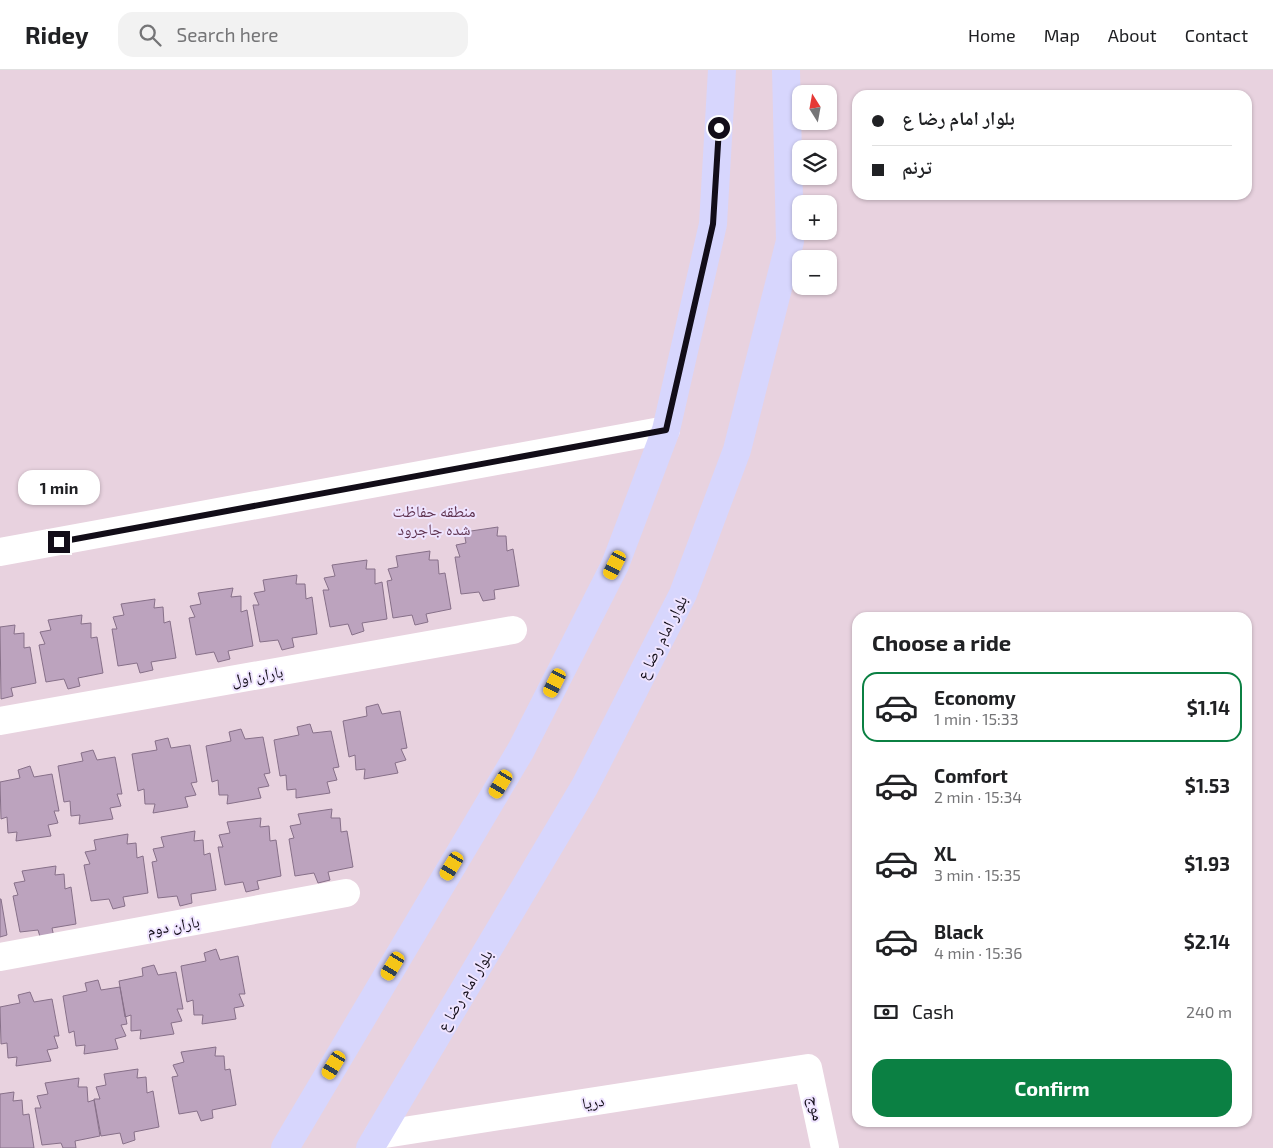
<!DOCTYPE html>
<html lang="en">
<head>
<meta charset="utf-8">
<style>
  body { margin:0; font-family:"Exo 2","Noto Naskh Arabic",sans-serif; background:#f2f2f2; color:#202124; height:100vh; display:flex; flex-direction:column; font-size:19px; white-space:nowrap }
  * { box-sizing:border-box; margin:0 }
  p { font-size:16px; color:#757577 }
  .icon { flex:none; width:28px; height:28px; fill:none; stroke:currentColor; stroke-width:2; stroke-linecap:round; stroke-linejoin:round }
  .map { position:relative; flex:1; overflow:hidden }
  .sheet { position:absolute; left:852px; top:542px; width:400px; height:515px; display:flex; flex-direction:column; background:#fff; border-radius:15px; box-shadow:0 1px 4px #0004 }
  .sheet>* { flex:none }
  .guide { position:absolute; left:852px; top:20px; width:400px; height:110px; border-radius:15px; box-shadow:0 1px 4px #0004; display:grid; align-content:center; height:110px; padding:0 20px; background:#fff }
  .needle { width:32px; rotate:349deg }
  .tools { position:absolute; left:792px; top:15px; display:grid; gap:10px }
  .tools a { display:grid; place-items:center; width:45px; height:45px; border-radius:10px; background:#fff; box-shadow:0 1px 4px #0004; font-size:25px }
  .end { position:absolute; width:22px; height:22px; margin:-11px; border:6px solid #120d18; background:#fff; box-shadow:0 0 0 2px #fff }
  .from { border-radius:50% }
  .bubble { position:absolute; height:35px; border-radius:15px; background:#fff; box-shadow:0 1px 4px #0004; font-size:16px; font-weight:700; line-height:35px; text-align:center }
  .car { position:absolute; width:15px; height:30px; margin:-15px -8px; border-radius:6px; box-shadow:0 0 4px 1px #0007; background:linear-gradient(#f5c518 24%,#345 0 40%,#f5c518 0 76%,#345 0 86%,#f5c518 0) }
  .guide b { display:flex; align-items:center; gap:18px; height:48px; font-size:19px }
  .guide b+b { border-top:1px solid #e0e0e0 }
  .guide i { width:12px; height:12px; background:#202124 }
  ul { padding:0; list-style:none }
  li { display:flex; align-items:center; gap:15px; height:70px; margin:0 10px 8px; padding:0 10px; border:2px solid transparent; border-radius:15px }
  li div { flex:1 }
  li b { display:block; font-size:19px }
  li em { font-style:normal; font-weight:700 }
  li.active { border-color:#0b8043 }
  li>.icon { width:45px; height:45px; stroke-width:1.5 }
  h2 { padding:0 20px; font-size:22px; line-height:60px }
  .pay { display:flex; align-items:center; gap:12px; height:55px; padding:0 20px; font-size:19px }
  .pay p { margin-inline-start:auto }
  .primary-button { display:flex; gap:10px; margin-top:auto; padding:10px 20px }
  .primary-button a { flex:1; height:58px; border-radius:15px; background:#0b8043; color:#fff; font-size:20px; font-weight:700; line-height:58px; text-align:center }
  header { display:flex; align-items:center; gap:30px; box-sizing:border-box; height:70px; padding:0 25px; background:#fff; border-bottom:1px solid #e0e0e0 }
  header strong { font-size:24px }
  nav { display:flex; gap:28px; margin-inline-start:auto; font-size:18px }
  .search { width:350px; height:45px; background:#f2f2f2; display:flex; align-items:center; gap:12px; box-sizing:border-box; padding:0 18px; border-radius:15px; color:#757577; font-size:19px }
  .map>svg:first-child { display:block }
  .green { fill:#e8d2df; fill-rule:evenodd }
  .building { fill:#bca3be; stroke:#877089 }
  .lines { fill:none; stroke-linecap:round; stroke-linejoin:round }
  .minor { stroke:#fff; stroke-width:28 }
  .major { stroke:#d7d6fd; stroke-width:28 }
  .route { stroke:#120d18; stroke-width:6 }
  .labels { text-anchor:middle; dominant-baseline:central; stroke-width:4; stroke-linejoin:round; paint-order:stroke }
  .park-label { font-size:16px; fill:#5f3350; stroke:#efe4ff }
  .street-label { font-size:16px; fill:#120d18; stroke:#efe4ff }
</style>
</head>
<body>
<header>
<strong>Ridey</strong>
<div class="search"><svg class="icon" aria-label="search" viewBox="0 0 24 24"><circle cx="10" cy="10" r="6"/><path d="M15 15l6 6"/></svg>Search here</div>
<nav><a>Home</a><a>Map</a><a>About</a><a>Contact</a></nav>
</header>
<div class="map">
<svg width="1273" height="1078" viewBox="0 0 1273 1078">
  <rect width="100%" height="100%" fill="#efe4ff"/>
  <path class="green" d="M0,0H1273V1078H0ZM801,24H829V51H801ZM858,25H1248V125H858ZM801,79H829V106H801ZM801,134H829V161H801ZM801,189H829V216H801ZM858,548H1248V1052H858Z"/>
  <path class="building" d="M498,457L497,466H506L507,481L513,479L519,516L494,520L495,529L483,531L479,522L461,524L455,487H460L456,475L466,473L464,462Z
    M430,481L429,490H438L439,504L445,503L451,539L426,544L428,552L415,555L412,545L393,548L387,511L392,510L388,499L398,497L396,486Z
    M367,490L366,499H375V514L382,512L387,549L362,553L364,561L352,565L348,554L330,557L323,520H329L324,508L335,506L332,495Z
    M297,505L296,514H305L306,529L312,527L317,564L292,568L294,577L282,580L278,570L260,572L253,535H259L254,523L265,521L263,510Z
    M233,518L231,527L241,526V542L247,540L253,576L228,581L230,589L218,592L214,582L196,585L189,548L195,547L190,536L201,534L198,523Z
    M155,529L154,538L163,537L164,553L170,551L176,588L151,592L153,600L140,603L137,593L118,596L112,559H117L113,547L124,545L121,534Z
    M82,545L81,554L91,553V568L97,567L103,603L78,608L80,616L68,619L64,609L46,612L39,575L45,574L40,562L51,560L48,550Z
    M15,555L14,564L24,563V578L30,577L36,613L11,618L13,626L1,629L0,557Z
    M378,634L382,644L400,641L407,678L401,679L406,690L395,693L398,703L364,709L365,699L356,700L355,685L349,687L343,651L367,646L366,637Z
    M310,654L313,663L331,661L339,697L333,698L337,710L327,712L330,723L296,728V719L287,720L286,705L280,706L274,670L299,665L297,657Z
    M241,659L245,669L263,667L270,703L264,704L269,716L258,718L261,728L227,734L228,725H219L218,710L212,712L206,676L231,671L229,662Z
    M168,668L171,678L190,675L197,712L191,713L196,725L185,727L188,737L153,743L155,734H145L144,719L138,721L132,684L157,680L155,671Z
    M93,680L97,690L115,687L122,724H117L121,736L110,738L113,749L79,754L80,745L71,746L70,731L64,732L58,696L83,691L81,683Z
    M30,696L34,707L52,704L59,741H54L58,753L48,755L51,766L16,771L17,762L8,763L7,747L1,749L0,712L20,708L18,700Z
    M332,739L331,748H340L341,762L347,761L353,797L328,802L330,810L318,813L314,803L295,806L289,769L294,768L290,756L301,754L298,744Z
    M261,748L260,757L269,756L270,771L276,770L281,806L257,811L259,819L246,822L243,812L225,815L218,777H223L219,765L230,763L227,752Z
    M195,761L194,771L203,770L204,785L210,783L216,820L191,824L192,833L180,836L177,826L158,828L152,792L157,791L153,779L164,777L161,767Z
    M128,764L127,774L136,773L137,788L143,786L148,823L123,827L125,836L113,839L109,829L91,831L84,795L90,794L85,782L96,780L94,770Z
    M56,796L55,805L64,804L65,819L71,817L76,854L52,858L54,867L41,870L38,860L20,862L13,826L18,825L14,813L25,811L22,801Z
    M0,829H1L7,865L0,867Z
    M216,879L220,890L238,886L245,924H239L244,936L234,938L236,949L202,954L203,945H194L193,930L187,932L181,896L206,891L204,883Z
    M154,895L158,905L176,902L183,939H177L182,951L171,953L174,964L140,969L141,960L131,961V945L125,947L119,911L143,906L142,898Z
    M98,910L101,920L120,917L127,954L121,955L126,966L115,969L118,979L84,984L85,975L76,976L74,961L69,963L63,926L87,921L85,913Z
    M30,922L34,932L52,929L59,966H54L58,978L47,980L51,991L16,996L17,987L8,988L7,973L1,974L0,937L20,933L18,925Z
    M216,977L215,986H224L225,1000L230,999L236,1035L212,1040L213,1048L201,1051L197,1041L179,1044L172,1007L178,1006L173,995L184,992L181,982Z
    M138,999L137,1008L146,1007L147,1023L153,1021L159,1057L134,1062L135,1070L123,1074L120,1063L101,1066L94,1029H100L96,1017L106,1015L104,1004Z
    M79,1008L78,1017H87L88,1032L94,1030L100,1066L75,1071L76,1078H63L61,1073L42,1075L35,1038H41L37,1026L48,1024L45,1013Z
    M14,1022L13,1031L22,1030L23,1045L29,1044L34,1078H0V1024Z"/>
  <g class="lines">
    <path class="minor" d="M0,482L666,360
      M0,651L513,560
      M0,887L346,823
      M378,1065L808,998L825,1078"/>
    <path class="major" d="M285,1078L521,680L615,495L666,360L713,154L722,0
      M370,1078L585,716L683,524L737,380L790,171L786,0"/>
  </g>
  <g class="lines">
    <path class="route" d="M59,472L666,360L713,154L719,58"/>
  </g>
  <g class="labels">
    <g class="park-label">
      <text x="434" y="440">منطقه حفاظت<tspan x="434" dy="18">شده جاجرود</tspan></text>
    </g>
    <g class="street-label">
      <text transform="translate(661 567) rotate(-63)">بلوار امام رضا ع</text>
      <text transform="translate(257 605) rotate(-10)">باران اول</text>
      <text transform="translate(173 855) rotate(-10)">باران دوم</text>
      <text transform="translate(464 920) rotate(-59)">بلوار امام رضا ع</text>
      <text transform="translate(593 1031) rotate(-9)">دریا</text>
      <text transform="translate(817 1038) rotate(78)">موج</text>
    </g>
  </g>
</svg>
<div class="tools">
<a><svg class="needle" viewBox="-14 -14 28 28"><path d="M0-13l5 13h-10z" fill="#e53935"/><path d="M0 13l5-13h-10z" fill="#757577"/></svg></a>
<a><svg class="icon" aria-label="layers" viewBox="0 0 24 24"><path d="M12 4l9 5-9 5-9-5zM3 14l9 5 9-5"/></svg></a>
<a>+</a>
<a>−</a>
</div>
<i class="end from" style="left:719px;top:58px"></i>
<i class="end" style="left:59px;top:472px"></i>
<div class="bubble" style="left:18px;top:400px;width:82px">1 min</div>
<i class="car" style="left:615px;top:495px;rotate:207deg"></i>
<i class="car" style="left:555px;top:613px;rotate:207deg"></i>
<i class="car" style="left:501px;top:714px;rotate:211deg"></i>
<i class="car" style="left:452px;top:796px;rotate:211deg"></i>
<i class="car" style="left:393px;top:896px;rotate:211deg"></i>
<i class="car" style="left:334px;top:995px;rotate:211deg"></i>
<div class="guide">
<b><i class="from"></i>بلوار امام رضا ع</b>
<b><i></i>ترنم</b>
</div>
<section class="sheet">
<h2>Choose a ride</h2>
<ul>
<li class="active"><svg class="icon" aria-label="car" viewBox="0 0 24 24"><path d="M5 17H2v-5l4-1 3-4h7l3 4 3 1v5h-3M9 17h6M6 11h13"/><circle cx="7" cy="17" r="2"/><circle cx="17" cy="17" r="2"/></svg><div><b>Economy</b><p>1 min · 15:33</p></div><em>$1.14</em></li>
<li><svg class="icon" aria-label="car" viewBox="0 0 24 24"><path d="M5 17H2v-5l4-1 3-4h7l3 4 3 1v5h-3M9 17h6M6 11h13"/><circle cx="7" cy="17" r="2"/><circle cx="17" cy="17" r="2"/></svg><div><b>Comfort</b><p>2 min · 15:34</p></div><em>$1.53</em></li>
<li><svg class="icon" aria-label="car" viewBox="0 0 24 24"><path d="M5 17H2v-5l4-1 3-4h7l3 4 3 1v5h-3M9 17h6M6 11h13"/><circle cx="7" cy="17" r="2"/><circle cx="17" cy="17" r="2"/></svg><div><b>XL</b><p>3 min · 15:35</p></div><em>$1.93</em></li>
<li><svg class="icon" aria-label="car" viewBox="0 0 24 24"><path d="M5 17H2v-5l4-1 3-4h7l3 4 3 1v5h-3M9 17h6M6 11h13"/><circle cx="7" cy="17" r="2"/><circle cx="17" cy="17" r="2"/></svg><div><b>Black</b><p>4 min · 15:36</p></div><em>$2.14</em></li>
</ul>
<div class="pay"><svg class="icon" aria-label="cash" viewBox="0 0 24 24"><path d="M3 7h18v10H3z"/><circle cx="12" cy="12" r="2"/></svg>Cash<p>240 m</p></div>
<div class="primary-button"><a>Confirm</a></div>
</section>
</div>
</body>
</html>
